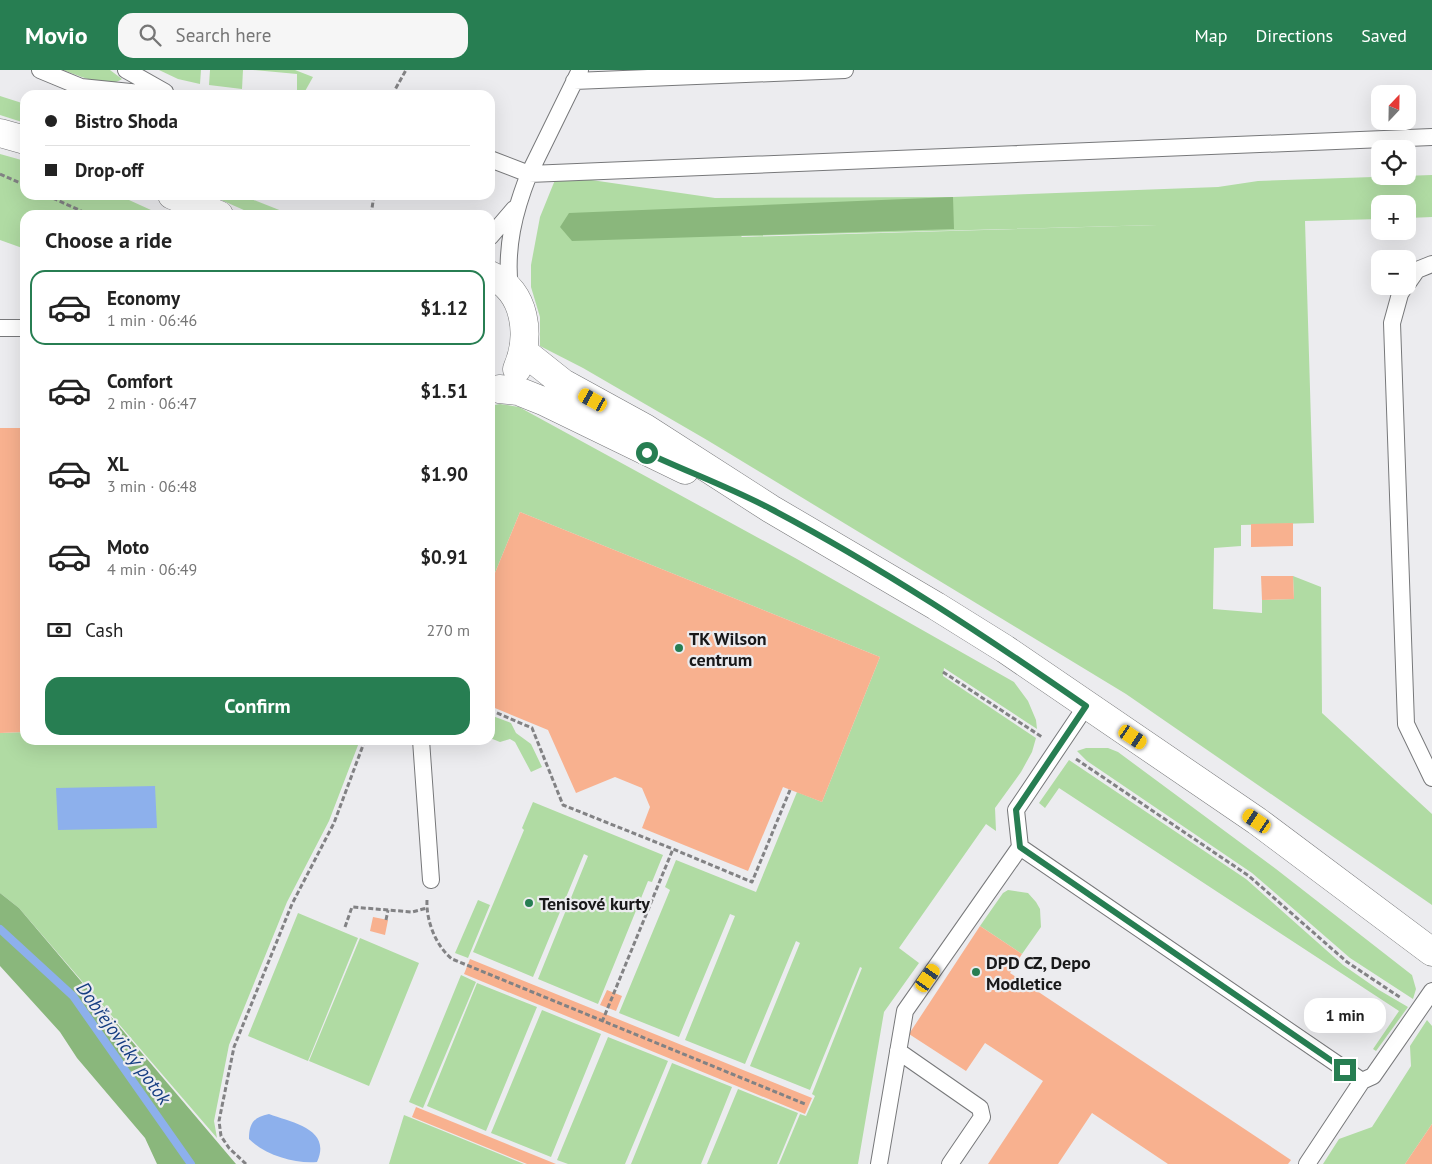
<!DOCTYPE html>
<html lang="en">
<head>
<meta charset="utf-8">
<style>
  body { margin:0; font-family:"PT Sans",sans-serif; background:#f6f6f6; color:#222; height:100vh; display:flex; flex-direction:column; font-size:19px; white-space:nowrap }
  * { box-sizing:border-box; margin:0 }
  p { font-size:16px; color:#767676 }
  .icon { flex:none; width:28px; height:28px; fill:none; stroke:currentColor; stroke-width:2; stroke-linecap:round; stroke-linejoin:round }
  .map { position:relative; flex:1; overflow:hidden }
  .panel { position:absolute; left:20px; top:140px; width:475px; height:535px; display:flex; flex-direction:column; background:#fff; border-radius:15px; box-shadow:0 5px 20px #0002 }
  .panel>* { flex:none }
  .top-card { position:absolute; left:20px; top:20px; width:475px; height:110px; border-radius:15px; box-shadow:0 5px 20px #0002; display:grid; align-content:center; height:110px; padding:0 25px; background:#fff }
  .needle { width:32px; rotate:22deg }
  .controls { position:absolute; left:1371px; top:15px; display:grid; gap:10px }
  .controls a { display:grid; place-items:center; width:45px; height:45px; border-radius:10px; background:#fff; box-shadow:0 5px 20px #0002; font-size:25px }
  .end { position:absolute; width:22px; height:22px; margin:-11px; border:6px solid #277e52; background:#fff; box-shadow:0 0 0 2px #fff }
  .from { border-radius:50% }
  .bubble { position:absolute; height:35px; border-radius:15px; background:#fff; box-shadow:0 5px 20px #0002; font-size:16px; font-weight:700; line-height:35px; text-align:center }
  .car { position:absolute; width:15px; height:30px; margin:-15px -8px; border-radius:6px; box-shadow:0 0 4px 1px #0007; background:linear-gradient(#f5c518 24%,#345 0 40%,#f5c518 0 76%,#345 0 86%,#f5c518 0) }
  .top-card b { display:flex; align-items:center; gap:18px; height:48px; font-size:19px }
  .top-card b+b { border-top:1px solid #e0e0e0 }
  .top-card i { width:12px; height:12px; background:#222 }
  ul { padding:0; list-style:none }
  li { display:flex; align-items:center; gap:15px; height:75px; margin:0 10px 8px; padding:0 15px; border:2px solid transparent; border-radius:15px }
  li div { flex:1 }
  li b { display:block; font-size:19px }
  li em { font-style:normal; font-weight:700 }
  li.current { border-color:#277e52 }
  li>.icon { width:45px; height:45px; stroke-width:1.5 }
  h2 { padding:0 25px; font-size:22px; line-height:60px }
  .pay { display:flex; align-items:center; gap:12px; height:55px; padding:0 25px; font-size:19px }
  .pay p { margin-inline-start:auto }
  .primary-button { display:flex; gap:10px; margin-top:auto; padding:10px 25px }
  .primary-button a { flex:1; height:58px; border-radius:15px; background:#277e52; color:#fff; font-size:20px; font-weight:700; line-height:58px; text-align:center }
  header { display:flex; align-items:center; gap:30px; box-sizing:border-box; height:70px; padding:0 25px; background:#277e52; color:#fff }
  header strong { font-size:24px }
  nav { display:flex; gap:28px; margin-inline-start:auto; font-size:18px }
  .search { width:350px; height:45px; background:#f6f6f6; display:flex; align-items:center; gap:12px; box-sizing:border-box; padding:0 18px; border-radius:15px; color:#767676; font-size:19px }
  .map>svg:first-child { display:block }
  .green { fill:#b0dba3; fill-rule:evenodd }
  .forest { fill:#8ab77c }
  .water { fill:#8db0ec }
  .lines { fill:none; stroke-linecap:round; stroke-linejoin:round }
  .stream { stroke:#8db0ec; stroke-width:8 }
  .building { fill:#f8b18f }
  .service-casing { stroke:#77787a; stroke-width:18 }
  .secondary-casing { stroke:#77787a; stroke-width:29 }
  .path { stroke:#828284; stroke-width:3; stroke-dasharray:5 2.5; stroke-linecap:butt }
  .service { stroke:#fff; stroke-width:16 }
  .secondary { stroke:#fff; stroke-width:28 }
  .route { stroke:#277e52; stroke-width:6 }
  .poi-dot { fill:#277e52; stroke:#ececef; stroke-width:2 }
  .labels { text-anchor:middle; dominant-baseline:central; stroke-width:4.5; stroke-linejoin:round; paint-order:stroke }
  .poi-label { font-size:18px; font-weight:bold; fill:#19191a; stroke:#ececef; text-anchor:start }
  .water-label { font-size:19px; font-style:italic; fill:#153d82; stroke:#ececef }
</style>
</head>
<body>
<header>
<strong>Movio</strong>
<div class="search"><svg class="icon" aria-label="search" viewBox="0 0 24 24"><circle cx="10" cy="10" r="6"/><path d="M15 15l6 6"/></svg>Search here</div>
<nav><a>Map</a><a>Directions</a><a>Saved</a></nav>
</header>
<div class="map">
<svg width="1432" height="1094" viewBox="0 0 1432 1094">
  <rect width="100%" height="100%" fill="#ececef"/>
  <path class="green" d="M63,0H110L122,9C110,19 76,5 63,0Z
    M159,0H201L200,14L178,9Z
    M210,0H243L242,19L209,15Z
    M253,0H295L313,7L304,23L297,25V4Z
    M0,26L25,34V53L0,45Z
    M0,84L25,91V125H118L162,145H25V179L0,170Z
    M557,105L715,128L953,127L1218,117L1258,111L1432,105V147L1408,148V134H1380V149L1305,151L1314,453L1241,455V476L1214,478L1213,539L1262,543V530L1294,529L1293,506L1321,517L1322,643L1432,744V835L1126,624L707,370L583,298L540,276V247L531,217V195L540,147ZM1157,155L742,167L741,166Z
    M210,125H241L292,145H255Z
    M500,334L519,337L797,489L1014,612L1028,631L1036,650L1037,659L944,598L943,606L1036,668L1032,682L1021,702L995,738L996,761L986,754L899,878L919,893L884,942L858,1094H779L800,1044L806,1046L815,1026L812,1024L862,898L860,897L810,1020L750,996L800,873L796,871L745,994L685,970L735,846L730,844L679,967L619,943L670,820L665,817L676,790L756,822L797,722L822,732L880,587L520,442L490,515V336Z
    M490,645L511,653L516,663L531,674L542,697L531,702L515,672L510,669L500,672L490,668Z
    M25,662V670H360L329,751L287,832L229,975L214,1051L217,1068L19,838L0,823V663Z
    M1086,678H1108L1118,682L1276,799L1412,905L1416,919L1413,929L1350,888L1252,803L1087,691L1077,681Z
    M1069,690L1246,809L1343,895L1379,920L1408,937L1376,981L1373,979L1399,941L1059,718L1045,738L1039,733Z
    M533,732L663,785L652,812L648,811L598,934L538,909L588,786L584,784L533,907L473,882L524,760L522,758Z
    M1008,820L1028,823L1036,832L1040,839L1041,857L1022,884L980,856L1003,823Z
    M478,830L490,835L468,888L455,883Z
    M298,843L358,868L308,991L248,966Z
    M360,868L419,893L369,1016L309,991Z
    M461,905L476,912L423,1038L409,1032Z
    M477,913L537,937L486,1061L427,1036Z
    M542,940L601,964L551,1087L491,1063Z
    M1427,950L1432,956V1054L1405,1094H1323L1339,1069L1372,1057L1411,996L1410,976Z
    M608,967L668,991L625,1094H568L557,1090Z
    M672,993L732,1017L701,1094H631Z
    M738,1019L798,1043L777,1094H707Z
    M404,1045L524,1094H389Z"/>
  <path class="forest" d="M953,127L954,159L572,171L560,157L569,143Z
    M0,823L19,838L236,1094H157L145,1068L77,988L60,962L0,896Z"/>
  <path class="water" d="M155,716L157,758L58,760L56,718Z
    M269,1044C293,1053 332,1059 317,1092C295,1094 265,1085 249,1069C249,1053 254,1047 269,1044Z"/>
  <g class="lines">
    <path class="stream" d="M0,859L73,926L191,1094"/>
  </g>
  <path class="building" d="M0,358H25V662L0,663Z
    M520,442L880,587L822,732L783,717L748,801L642,758L650,737L642,718L615,707L576,723L548,660L490,636V515Z
    M1293,453V476L1251,477V454Z
    M1261,506H1293L1294,529L1262,530Z
    M373,847L388,850L385,865L370,861Z
    M980,856L1022,884L1010,903L1291,1090L1288,1094H1168L1092,1043L1058,1094H988L1043,1011L985,973L966,1001L909,964Z
    M470,889L812,1028L805,1044L464,904Z
    M607,920L622,926L616,941L600,935Z
    M416,1037L556,1094H527L412,1047Z
    M1432,1054V1094H1405Z"/>
  <g class="lines">
    <defs>
      <path id="service" d="M40,0L81,17L160,25
        M126,0L165,22
        M580,0L529,104L1432,67
        M574,11L845,0
        M490,89L529,104C514,142 505,178 510,220
        M490,167L514,139
        M1408,213L1417,200L1432,194
        M1405,216L1400,224L1392,253L1406,654L1432,708
        M0,258H25
        M421,670L431,810
        M1020,777L1016,740L1086,636
        M898,981L980,1038L982,1047L950,1094
        M879,1094L905,941L1020,777L1362,1011
        M1307,1094L1362,1011L1373,1006L1432,921"/>
      <path id="secondary" d="M0,63L25,70
        M172,125L219,145
        M490,205C527,221 531,267 517,299
        M524,282L563,313L645,358L771,439L936,536L1005,579L1257,751L1432,882
        M499,319L518,321L543,331L685,400"/>
    </defs>
    <use href="#service" class="service-casing"/>
    <use href="#secondary" class="secondary-casing"/>
    <path class="path" d="M392,25L406,0
      M0,104L25,115
      M46,125L90,145
      M371,145L374,125
      M943,602L1042,667
      M490,640L532,658L563,735L673,779
      M1076,689L1249,806L1347,892L1401,928
      M427,830C426,851 436,876 452,889L805,1034
      M386,850L388,840
      M345,857L352,837L412,842L427,838
      M602,952L673,779L752,812L790,720
      M246,1094L229,1078L221,1066L219,1051L234,977L292,834L334,753L365,670"/>
    <use href="#service" class="service"/>
    <use href="#secondary" class="secondary"/>
  </g>
  <g class="lines">
    <path class="route" d="M647,383C688,402 731,418 771,439C881,497 985,566 1086,636L1016,740L1020,777L1345,1000"/>
  </g>
  <g class="poi-dot">
    <circle cx="679" cy="578" r="5"/>
    <circle cx="529" cy="833" r="5"/>
    <circle cx="976" cy="902" r="5"/>
  </g>
  <g class="labels">
    <g class="poi-label">
      <text x="689" y="568">TK Wilson<tspan x="689" dy="21">centrum</tspan></text>
      <text x="539" y="833">Tenisové kurty</text>
      <text x="986" y="892">DPD CZ, Depo<tspan x="986" dy="21">Modletice</tspan></text>
    </g>
    <g class="water-label">
      <text transform="translate(124 973) rotate(54)">Dobřejovický potok</text>
    </g>
  </g>
</svg>
<div class="controls">
<a><svg class="needle" viewBox="-14 -14 28 28"><path d="M0-13l5 13h-10z" fill="#e53935"/><path d="M0 13l5-13h-10z" fill="#767676"/></svg></a>
<a><svg class="icon" aria-label="locate" viewBox="0 0 24 24"><circle cx="12" cy="12" r="6"/><path d="M12 2v4M12 18v4M2 12h4M18 12h4"/></svg></a>
<a>+</a>
<a>−</a>
</div>
<i class="end from" style="left:647px;top:383px"></i>
<i class="end" style="left:1345px;top:1000px"></i>
<div class="bubble" style="left:1304px;top:928px;width:82px">1 min</div>
<i class="car" style="left:593px;top:330px;rotate:299deg"></i>
<i class="car" style="left:1133px;top:667px;rotate:124deg"></i>
<i class="car" style="left:1257px;top:751px;rotate:304deg"></i>
<i class="car" style="left:928px;top:908px;rotate:35deg"></i>
<div class="top-card">
<b><i class="from"></i>Bistro Shoda</b>
<b><i></i>Drop-off</b>
</div>
<section class="panel">
<h2>Choose a ride</h2>
<ul>
<li class="current"><svg class="icon" aria-label="car" viewBox="0 0 24 24"><path d="M5 17H2v-5l4-1 3-4h7l3 4 3 1v5h-3M9 17h6M6 11h13"/><circle cx="7" cy="17" r="2"/><circle cx="17" cy="17" r="2"/></svg><div><b>Economy</b><p>1 min · 06:46</p></div><em>$1.12</em></li>
<li><svg class="icon" aria-label="car" viewBox="0 0 24 24"><path d="M5 17H2v-5l4-1 3-4h7l3 4 3 1v5h-3M9 17h6M6 11h13"/><circle cx="7" cy="17" r="2"/><circle cx="17" cy="17" r="2"/></svg><div><b>Comfort</b><p>2 min · 06:47</p></div><em>$1.51</em></li>
<li><svg class="icon" aria-label="car" viewBox="0 0 24 24"><path d="M5 17H2v-5l4-1 3-4h7l3 4 3 1v5h-3M9 17h6M6 11h13"/><circle cx="7" cy="17" r="2"/><circle cx="17" cy="17" r="2"/></svg><div><b>XL</b><p>3 min · 06:48</p></div><em>$1.90</em></li>
<li><svg class="icon" aria-label="car" viewBox="0 0 24 24"><path d="M5 17H2v-5l4-1 3-4h7l3 4 3 1v5h-3M9 17h6M6 11h13"/><circle cx="7" cy="17" r="2"/><circle cx="17" cy="17" r="2"/></svg><div><b>Moto</b><p>4 min · 06:49</p></div><em>$0.91</em></li>
</ul>
<div class="pay"><svg class="icon" aria-label="cash" viewBox="0 0 24 24"><path d="M3 7h18v10H3z"/><circle cx="12" cy="12" r="2"/></svg>Cash<p>270 m</p></div>
<div class="primary-button"><a>Confirm</a></div>
</section>
</div>
</body>
</html>
